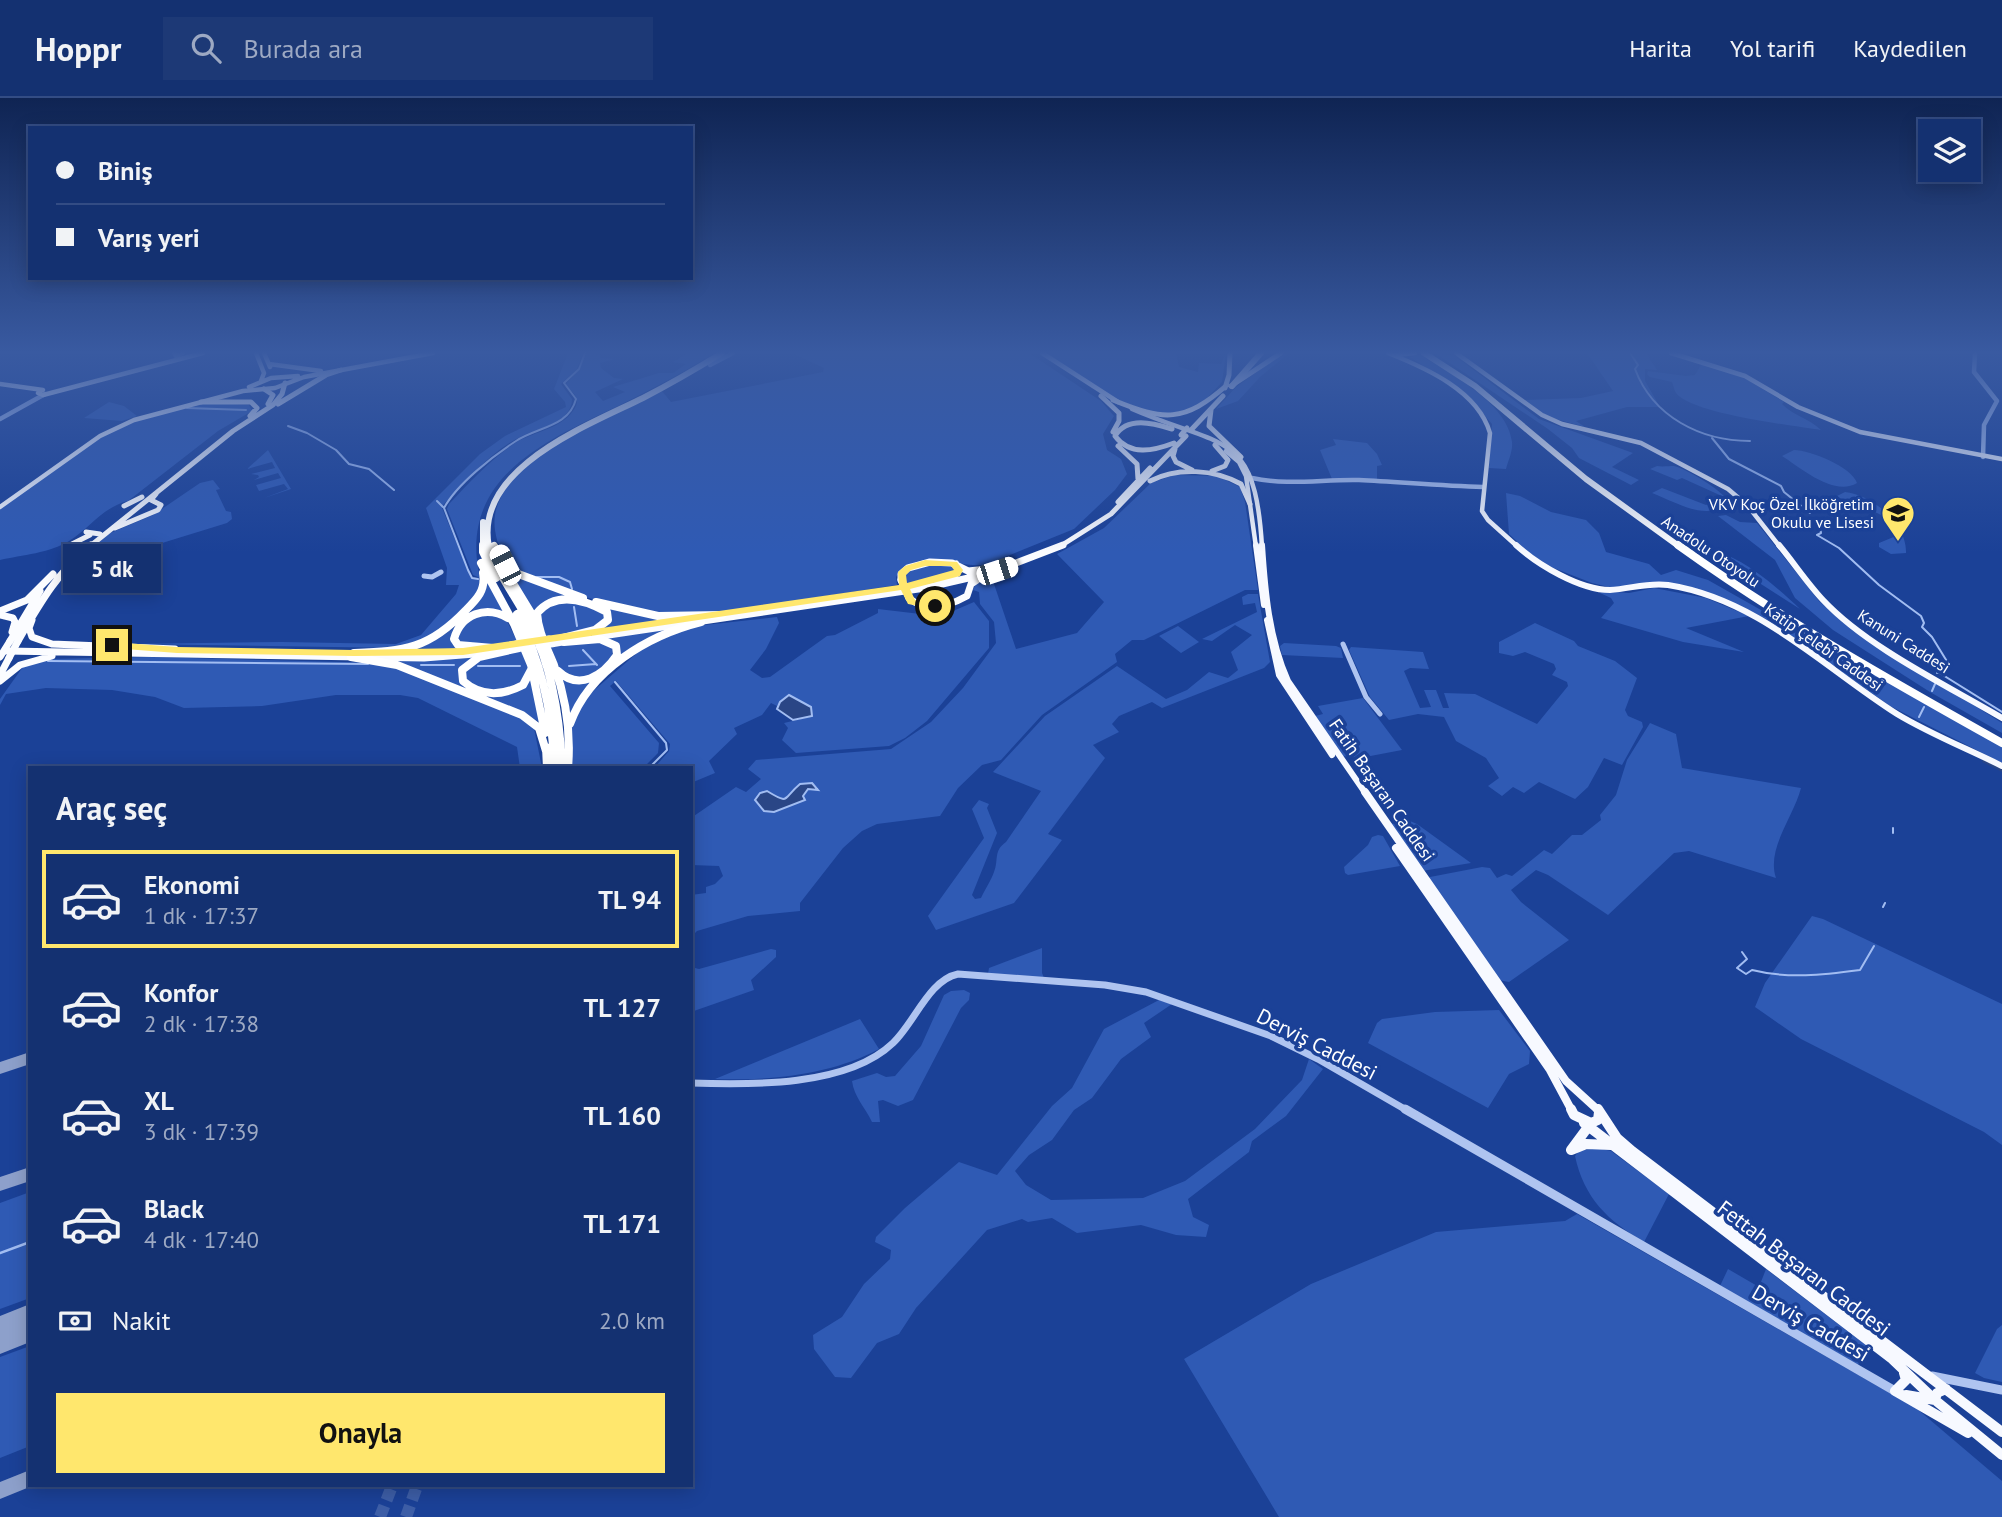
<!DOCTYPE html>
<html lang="tr">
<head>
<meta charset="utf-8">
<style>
  body { margin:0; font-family:"PT Sans",sans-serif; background:#1d3976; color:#f1f3f6; height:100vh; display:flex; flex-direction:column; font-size:26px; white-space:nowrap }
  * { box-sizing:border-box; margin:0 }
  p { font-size:23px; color:#9da9c3 }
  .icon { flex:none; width:38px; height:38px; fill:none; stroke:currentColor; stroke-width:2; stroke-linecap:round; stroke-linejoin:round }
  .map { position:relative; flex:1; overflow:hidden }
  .drawer { position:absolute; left:28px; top:668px; width:665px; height:721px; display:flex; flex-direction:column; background:#143171; border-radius:0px; box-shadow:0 4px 18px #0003,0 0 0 2px #334c84 }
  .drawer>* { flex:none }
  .top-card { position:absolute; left:28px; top:28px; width:665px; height:154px; border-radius:0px; box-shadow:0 4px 18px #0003,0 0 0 2px #334c84; display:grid; align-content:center; height:154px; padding:0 28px; background:#143171 }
  .fabs { position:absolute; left:1918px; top:21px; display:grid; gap:14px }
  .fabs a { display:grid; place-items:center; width:63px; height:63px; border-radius:0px; background:#143171; box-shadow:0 4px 18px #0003,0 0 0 2px #334c84; font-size:35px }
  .end { position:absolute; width:32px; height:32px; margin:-16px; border:9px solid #ffe76d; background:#111; box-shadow:0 0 0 4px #111 }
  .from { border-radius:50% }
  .bubble { position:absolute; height:49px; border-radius:0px; background:#143171; box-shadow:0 4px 18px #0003,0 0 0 2px #334c84; font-size:23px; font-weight:600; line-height:49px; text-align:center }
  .car { position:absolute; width:21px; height:42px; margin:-21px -10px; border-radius:9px; box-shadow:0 0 5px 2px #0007; background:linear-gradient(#fff 24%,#345 0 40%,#fff 0 76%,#345 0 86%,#fff 0) }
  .top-card b { display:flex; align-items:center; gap:24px; height:66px; font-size:26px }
  .top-card b+b { border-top:2px solid #334c84 }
  .top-card i { width:18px; height:18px; background:#f1f3f6 }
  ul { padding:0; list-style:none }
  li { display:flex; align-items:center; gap:21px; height:98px; margin:0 14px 10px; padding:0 14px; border:4px solid transparent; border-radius:0px }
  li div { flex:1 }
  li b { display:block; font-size:26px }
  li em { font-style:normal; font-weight:600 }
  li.active { border-color:#ffe76d }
  li>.icon { width:63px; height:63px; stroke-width:1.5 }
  h2 { padding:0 28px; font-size:32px; line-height:84px }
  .pay { display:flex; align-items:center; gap:18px; height:77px; padding:0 28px; font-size:26px }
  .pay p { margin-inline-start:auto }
  .button { display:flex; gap:14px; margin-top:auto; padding:14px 28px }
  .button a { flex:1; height:80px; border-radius:0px; background:#ffe76d; color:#111; font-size:28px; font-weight:600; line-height:80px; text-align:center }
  header { display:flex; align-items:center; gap:42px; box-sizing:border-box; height:98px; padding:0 35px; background:#143171; border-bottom:2px solid #334c84 }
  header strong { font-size:33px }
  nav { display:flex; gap:38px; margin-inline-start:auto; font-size:24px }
  .search { width:490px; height:63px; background:#1d3976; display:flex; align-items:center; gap:18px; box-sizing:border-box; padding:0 24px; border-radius:0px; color:#9da9c3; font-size:26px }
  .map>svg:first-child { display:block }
  .green { fill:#2f5ab4 }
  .water { fill:#2a4686; stroke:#a2bdf2; stroke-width:2 }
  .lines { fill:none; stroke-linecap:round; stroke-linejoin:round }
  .stream-far1 { stroke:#a2bdf2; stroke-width:2 }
  .stream { stroke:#a2bdf2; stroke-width:2.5 }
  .canal { stroke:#2a4686; stroke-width:3.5 }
  .taxiway { fill:#8da0cb; fill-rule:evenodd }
  .runway { fill:#8da0cb; fill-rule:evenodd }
  .motorway-tunnel { stroke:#3d5ea7; stroke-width:12; stroke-dasharray:12 6; stroke-linecap:butt }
  .tertiary-far3 { stroke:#afc4f0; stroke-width:4.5 }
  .tertiary-far2 { stroke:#afc4f0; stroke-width:5 }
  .tertiary-far1 { stroke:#afc4f0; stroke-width:7 }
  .tertiary { stroke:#afc4f0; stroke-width:9 }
  .primary-far3 { stroke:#f7f9ff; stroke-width:4.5 }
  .primary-far2 { stroke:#f7f9ff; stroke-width:6 }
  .primary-far1 { stroke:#f7f9ff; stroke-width:8 }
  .primary { stroke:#f7f9ff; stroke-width:10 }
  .trunk-far1 { stroke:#fbfcff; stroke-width:5 }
  .trunk { stroke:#fbfcff; stroke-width:7 }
  .motorway-far1 { stroke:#fff; stroke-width:6 }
  .motorway { stroke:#fff; stroke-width:8 }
  .trunk-bridge-far1 { stroke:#fbfcff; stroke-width:5 }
  .trunk-bridge { stroke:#fbfcff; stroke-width:7 }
  .route { fill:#ffe76d; fill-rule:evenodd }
  .labels { text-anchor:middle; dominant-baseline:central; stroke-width:7; stroke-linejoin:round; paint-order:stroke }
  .far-poi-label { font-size:16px; fill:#fff; stroke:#1b4197; text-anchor:end }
  .far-street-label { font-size:16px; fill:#fff; stroke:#1b4197 }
  .street-label { font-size:18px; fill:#fff; stroke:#1b4197 }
  .near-street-label { font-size:21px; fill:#fff; stroke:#1b4197 }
</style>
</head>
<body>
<header>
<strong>Hoppr</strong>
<div class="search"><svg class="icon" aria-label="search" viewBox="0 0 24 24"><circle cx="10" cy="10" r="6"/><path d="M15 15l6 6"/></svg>Burada ara</div>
<nav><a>Harita</a><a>Yol tarifi</a><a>Kaydedilen</a></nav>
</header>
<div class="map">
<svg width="2002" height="1419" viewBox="0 0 2002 1419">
  <rect width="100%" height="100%" fill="#1b4197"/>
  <path class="green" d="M568,255H583L577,271L561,286L572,301C572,324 539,330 522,338C492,352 467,382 444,406L442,410L471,480L481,482L482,488L441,535L397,550L132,546L282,544L396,546L421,537L456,496L459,487H446L447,470L426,410L480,356L505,338L566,309L565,304L554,291Z
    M587,255L601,257L600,260L615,261L600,265L601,270L614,280L623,281L595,294L603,303L625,294L613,289L659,275H673L686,266L673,264L688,255H714C683,275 652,291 620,307C545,343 457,380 480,480L473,477L447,411L449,406C469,385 488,364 512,347C530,334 560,332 573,313C582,301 574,295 565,287L579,272Z
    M792,255H1029L1101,303L1114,318L1103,336L1107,352L1121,361L1127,376L1115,392L1074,431L985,467C954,470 919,447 896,479L897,487L701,517C655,522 609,507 565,492C529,480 501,474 495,432C485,364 614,316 662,293L671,304L823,274L824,270Z
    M1046,255H1176L1179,269L1198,274L1199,265L1221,266L1226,255L1222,284L1198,310L1179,317L1148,314L1116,301Z
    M1283,255H1289L1260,279L1238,303L1216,311L1236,289Z
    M1435,255L1455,258L1539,321L1633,355L1612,369L1639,382L1631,387L1579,360L1572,350L1548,331Z
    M1587,255H1646L1657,272L1645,271V283L1660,309H1627L1576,323L1585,329L1548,319L1525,302L1581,300L1613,293Z
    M1420,257C1449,275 1508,305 1512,344C1513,353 1508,363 1506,371L1489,370L1492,326L1464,294L1410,259Z
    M1702,265L1741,278L1784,304L1782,306C1792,317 1809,320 1821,332C1790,327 1702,317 1679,298C1674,294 1674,289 1672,284L1650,279L1647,276L1648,273L1686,278L1695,277Z
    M109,304L124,308L137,318L122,323L84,320Z
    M203,304L249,307L252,313L218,333L128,403C103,409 90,430 69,443C50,455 22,457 0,462V410L107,335L123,327Z
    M1333,341L1367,345L1377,356L1382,367L1377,368V382L1332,381L1320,352L1336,347Z
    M268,352L291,391L264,400L288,391L284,386L259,393L256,387L281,380L278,375L254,382L259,379L258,377L251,376L275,370L272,364L247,371Z
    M1794,352C1810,352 1852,369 1857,385C1834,399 1801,370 1782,358Z
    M1657,368C1662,369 1669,368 1674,368C1686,370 1728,396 1730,406C1704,423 1678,405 1652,395L1662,390L1706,407L1724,399L1682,380L1677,382L1650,371Z
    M1174,377L1217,378L1240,389L1245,404L1258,492H1245L1144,542H1132L1115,556L1117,564L1042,617L1001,662L982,667L958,690L940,718L877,726L862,733L843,750L800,805V813L748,818L697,833L691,839V797L706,795V789L715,786L723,778L719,768L691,767V720L736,689L746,694L761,681L748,671L756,662L891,651L931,624L963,590L996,545L994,524L980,506L979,494L973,492L977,483L989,481L994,486L1016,551L1077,535L1104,504L1057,456L1104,430L1151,385Z
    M213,382L220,391L216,392L226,413L231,414L232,421L227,425L107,462L73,469L108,436L153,417L200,385Z
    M1845,394C1872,397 1907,425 1906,455L1891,456L1879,449V445L1896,438L1895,428C1879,409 1855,412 1837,398Z
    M1506,395L1520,398L1551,414L1586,422L1599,435L1606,454L1649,466L1661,477L1676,472L1708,482L2002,648V665L1890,608L1770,523L1745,510L1657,484L1613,490L1592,485L1551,469L1528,454L1509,436Z
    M1726,417L1740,424L1757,425L1819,503L1842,524L2002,625V635L1930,594L1833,532L1795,500L1775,462L1718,418Z
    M1711,454C1739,455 1778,490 1800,511Z
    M927,466L951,467L956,472L951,478L906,486L903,481L905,474Z
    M507,472L590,503L667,521L596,533L611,522L610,515L563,500L534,516Z
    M488,484L505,514L481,513L452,537L465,552L409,553C437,547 481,514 488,484Z
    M1654,490L1706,500L1749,518L1686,530L1744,554L1683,544L1601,520L1614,505L1611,500L1600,495L1603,493L1629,495Z
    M1248,496H1258L1270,564L1264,570L1162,610L1152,604L1119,618L1112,626L1119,634L1093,647L1105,660L1048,736L1062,742L1014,805L936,832L928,818L984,740L972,711L979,702L989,706L987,710L997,735L972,797L975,801L981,800C985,791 991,783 994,774C999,762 993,753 1006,744L1041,693L993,674L1045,618L1117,568L1166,601L1187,592L1209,574L1228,580L1238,572L1231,554L1252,537L1235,527L1212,543L1202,541L1257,514L1255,505L1243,507L1242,499Z
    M563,503L591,509L606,518L602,527L576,536L546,539L539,520L542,511Z
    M974,504L989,523V550L927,623L905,640L889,648L796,655L782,642L788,630L784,625L809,619L811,609L796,601L780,604L777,608L771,605L762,617L734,630L737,636L709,663L715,675L691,685V670H654L669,653L670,646L616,583L610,588L659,645L658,655L643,670H572L571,629L584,601L644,549L686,529L777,519L779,525L766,551L750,572L762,580L770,579L827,538L835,537L878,515V511L929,517L953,513Z
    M487,515L507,523L517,543L496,547L457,543L465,524Z
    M1535,525L1574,543L1578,548L1615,563L1637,580L1625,612L1628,618L1642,624L1643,629L1622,667L1604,660L1588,689L1575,701L1539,684L1524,695L1513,689L1502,698L1488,688L1499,680L1486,660L1456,643L1444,619L1418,616L1389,622L1370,599L1349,552L1351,549L1423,554L1429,571L1410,570L1404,573L1420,610L1431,609L1424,592H1436L1443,610H1449L1444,595L1475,596L1537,626L1568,588L1567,584L1552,577L1556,571L1554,566L1525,554L1513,558L1499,555V544Z
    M1178,528L1199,544L1181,555L1159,538Z
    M674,529C642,545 583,589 568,620L560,579C580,596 603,570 619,559L603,540Z
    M591,543L613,549C613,569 597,574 581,581L560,572L551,549Z
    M1284,545L1336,548L1341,550L1343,560L1282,557L1280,548Z
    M522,553L528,571L526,581L496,595L467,585L463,573L486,559Z
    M479,558L459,576L461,584L478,595L526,587L532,579L541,625L521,613L385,561Z
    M149,559L383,565L522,620L534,630L542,670H520L517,649L418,600L400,597H336L262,608L184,610L155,599L112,592L46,590L6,596L0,607V601L25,566L49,561Z
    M1363,600L1402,652L1360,660L1342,658L1315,618L1323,616L1318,608Z
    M1650,625L1676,636L1682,670L1801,690C1794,718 1766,751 1776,780L1689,753L1674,755L1608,817L1548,777L1536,772L1511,792L1521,804L1569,842L1509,884L1498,882L1428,782L1430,779L1482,769L1490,770L1497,780L1506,776L1512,778L1544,752L1552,756L1572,737H1582L1601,722L1600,717L1616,697L1627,662Z
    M1410,723L1417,726L1471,765L1422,773L1390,726Z
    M1378,737L1383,738L1400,768L1348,777L1345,775L1344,769L1368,747L1372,739Z
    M1812,818L1823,821L2002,906V1047L1984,1034L1801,941L1755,909L1765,885Z
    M1042,850V875L1044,880L988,876L989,870Z
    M771,851L776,852V859L751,882L754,892L691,914V869L699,871Z
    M964,892L970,895L969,902L961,910L913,1002L898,1008L883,1002L878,1003L880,1024H872C865,1009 854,999 852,983L877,975L886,979L895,978L921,948L944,897L951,893Z
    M1159,902L1172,906L1144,925L1151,939L1121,961L1092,1000L1074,1012L1052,1042L1029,1057L1015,1073L1026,1087L1051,1102L1143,1100L1185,1083L1255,1031L1302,982L1309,961L1323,971L1286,1018L1252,1043L1249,1054L1188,1101L1193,1119L1209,1127L1206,1139L1176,1137L1141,1127L1077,1135L1052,1120L1028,1124L1022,1121L987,1132L916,1210L899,1236L877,1245L851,1280L835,1279L814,1251L813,1237L842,1219L864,1186L890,1161L891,1152L875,1144L876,1139L905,1110L959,1064L997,1077L1052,1008L1072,990L1104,931Z
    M1499,912L1530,953L1529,966L1509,976L1488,1010L1368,945L1377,925L1382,921L1435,914Z
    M860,921L879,951C831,977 769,983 715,981Z
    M1597,1050L1611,1053L1669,1096L1644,1144C1608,1123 1584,1100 1575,1058L1579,1053Z
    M30,1094V1200L0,1211V1105Z
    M1577,1116L1916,1310L2002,1383V1419H1279L1184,1261L1311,1186L1436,1134L1565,1123Z
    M1728,1171L1759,1189L1766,1171L1867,1248L1858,1267L1720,1188Z
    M2002,1227V1284L1984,1280L1975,1275L1997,1231Z
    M30,1248V1348L0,1360V1259Z"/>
  <path class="water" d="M789,597L811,609L812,618L793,622L777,611L780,604Z
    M812,685L818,692L808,691L803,698L805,702L774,714L764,713L755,702L760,695L767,693C790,707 782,701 800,686Z"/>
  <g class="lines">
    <path class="stream-far1" d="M1630,255L1638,267L1635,271C1653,319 1701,343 1750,343
      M187,310L246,312
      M288,328L307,335L336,352L349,366L369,371L394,392
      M1712,340L1729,361L1781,388L1784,394L1810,415
      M437,403L443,409
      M1820,429L1821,435L1817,437L1839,450L1879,487L1921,518L1924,525L1922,529L1932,539L1948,565L1938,570L1937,575
      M537,479H559L570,484L572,491
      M478,481L472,480L468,472L444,410C457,386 493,358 516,343C537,329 569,329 576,301L564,285L579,271L585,255
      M574,509L577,528
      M583,552L597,567
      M48,563L368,566
      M421,567H454
      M478,568H520
      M569,568L596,566
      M1938,574L2002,614
      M615,584L666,645L667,652L649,670
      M1932,593L1935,586
      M1919,619L1924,609
      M1893,730V735
      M1883,809L1885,805
      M1742,854L1747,861L1737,870L1746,876L1752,872C1788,881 1823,877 1860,872L1874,848"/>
    <path class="stream" d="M0,1155L30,1144"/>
    <path class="canal" d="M1984,663L2002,672"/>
    <path class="taxiway" d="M30,954V966L0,976V964Z
      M30,1069V1083L0,1093V1079Z
      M30,1372V1388H32L0,1401V1384Z"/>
    <path class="runway" d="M30,1206V1244L0,1256V1218Z"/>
    <path class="motorway-tunnel" d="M380,1419L392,1388
      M406,1419L417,1388"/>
    <path class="tertiary-far3" d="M174,255L176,258L183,255
      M1975,255L1974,274L1997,303L1984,327L1983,359
      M710,267L733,255
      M0,321L45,296
      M1252,380C1288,388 1323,381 1359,382C1401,384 1441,388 1483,389"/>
    <path class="tertiary-far2" d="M424,478L432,479L441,474
      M1343,546L1366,599L1380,616"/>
    <path class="tertiary-far1" d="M691,985C751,987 847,989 893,945C915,924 929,882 958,876L1105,887L1146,894L1271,938L1318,961L1408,1013"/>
    <path class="tertiary" d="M1405,1011L1895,1293
      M1932,1278L2002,1292"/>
    <path class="primary-far3" d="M256,255L264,275L261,283
      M264,255L270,269
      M1042,255L1118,304
      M1388,255C1426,270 1478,293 1490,335L1482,413L1488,422L1518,449
      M1456,255L1542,317L1562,326L1641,345L1728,391L1748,408L1780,449
      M1671,255L1745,278L1798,309L1860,334L2002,361
      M1395,257L1415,255
      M269,266L321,273
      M0,286L43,292
      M249,289L271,280L298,278
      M38,295L43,297L203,255
      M1132,311C1224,351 1255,331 1262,449
      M1226,353L1239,364L1246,378L1256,449
      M0,409L100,338L134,322L243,293L275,290L304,279L433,255"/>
    <path class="primary-far2" d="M1256,447L1264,507
      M1262,447C1265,493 1269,541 1288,583L1366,696
      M1516,447C1538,467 1580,492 1610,492C1630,491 1648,484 1668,487C1758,501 1823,569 1897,616C1930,636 1968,651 2002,668
      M1779,447C1794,465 1807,485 1823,502C1867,549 1946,587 2002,620
      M1267,522L1279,577L1332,657"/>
    <path class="primary-far1" d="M1365,694L1566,983L1599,1013
      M1396,750L1550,972L1572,1013"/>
    <path class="primary" d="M1571,1011L1574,1017L1591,1025L1598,1022L1599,1014
      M1598,1011L1617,1040L1632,1053L2002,1334
      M1584,1025L1891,1260L1935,1302L2002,1357
      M1571,1052L1586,1046L1611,1047
      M1571,1052L1591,1025
      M1895,1293L1968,1335
      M1895,1293L1906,1282L1904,1275
      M1906,1297L1935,1302L1937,1295L1946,1291"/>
    <path class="trunk-far1" d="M1231,288L1281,255
      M1225,290L1229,277L1230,255
      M264,291L273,297L268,306
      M1101,298L1119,315V323L1113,334
      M1113,302C1164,323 1184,325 1227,287
      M201,304H251L257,310L250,318
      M278,306L326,277L341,272
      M1211,312L1209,328L1241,359
      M1172,331C1153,325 1127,318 1115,338C1130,358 1153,353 1174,345
      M1191,332L1223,298
      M1118,348L1137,366L1138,381
      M1175,351L1173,358L1176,364L1192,372
      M1212,373L1225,368L1228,362L1215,347
      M1150,383C1178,369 1214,371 1241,386L1250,406
      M1118,404L1150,370
      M124,408L142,399
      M115,430L158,412L161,407L151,402L156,396
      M86,434L100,436
      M72,446L90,437
      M89,449L233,333L273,307L282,296L285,285
      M1059,449L1111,416L1186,338"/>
    <path class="trunk" d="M901,482V476L908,470L930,464L952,465L968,473L988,471
      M937,482L956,476L959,472L956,466
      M909,500C926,515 949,508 967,498L971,486L977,482
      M0,513L27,502L53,476
      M0,517L13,520L15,524L12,534
      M32,522L29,530L32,539L52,546L175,551
      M595,539L925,490L990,475L1063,447
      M10,543L40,493
      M18,543C39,507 58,473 91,447
      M551,546L568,543
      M489,551L517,546
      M6,553L424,560L487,555
      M0,577L9,560
      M0,583L20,567L52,558"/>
    <path class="motorway-far1" d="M1424,255L1475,288L1586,381L1680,449
      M1232,288L1261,255
      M483,424V449
      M489,449C473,370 589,327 643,300C670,286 696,271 722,255"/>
    <path class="motorway" d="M483,447V454L496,480
      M488,447C498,477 517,500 531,528C553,571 560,622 562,670
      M1678,447C1781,521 1891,583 2002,645
      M494,448L505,467L513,474L583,500
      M481,465L514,526L531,567L545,635
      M503,469L536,523
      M596,504L658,518L722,517
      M517,516C542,565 553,615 554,670
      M563,540L595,532L608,522L607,514C585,502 556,493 537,515C538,534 547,549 554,567C566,600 571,635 568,670
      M493,550L458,547L454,541C461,516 486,507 508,520
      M519,550L479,559L462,572L463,583C481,599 502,598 523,587L531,572
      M354,555C405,553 429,551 466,512C477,501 486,492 483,475
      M351,559L397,567L522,617L539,630L546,653
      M558,573C579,593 603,578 617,557L616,548L600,541L564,544
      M570,626C589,572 649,537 701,524
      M546,649L547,670"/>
    <path class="trunk-bridge-far1" d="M1181,337L1187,330"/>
    <path class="trunk-bridge" d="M901,482L909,500
      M517,546L549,541
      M0,559L10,543
      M9,560L18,543"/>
  </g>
  <linearGradient id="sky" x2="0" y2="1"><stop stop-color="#0f2453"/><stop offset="0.56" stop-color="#395aa1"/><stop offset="1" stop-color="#395aa1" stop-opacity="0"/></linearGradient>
  <rect width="2002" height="454" fill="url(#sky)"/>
  <path class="route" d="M925,462L957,464L963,472L960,478L910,491L915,502L938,506L939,508L935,511L908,506L901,492L463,557L354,558L177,555L112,550L107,547L112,544L177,549L354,552L463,550L899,487L898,474L905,468ZM925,468H951L954,472L907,485L906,477L911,472Z"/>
  <defs>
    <symbol id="school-pin" viewBox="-11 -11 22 30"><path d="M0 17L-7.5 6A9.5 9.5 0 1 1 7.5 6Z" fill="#ffe76d" stroke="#1b4197"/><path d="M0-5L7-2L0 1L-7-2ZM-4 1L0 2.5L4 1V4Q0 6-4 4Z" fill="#111"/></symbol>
  </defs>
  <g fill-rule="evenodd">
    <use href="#school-pin" x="1879" y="396" width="38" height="52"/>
  </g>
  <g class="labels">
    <g class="far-poi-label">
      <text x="1874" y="406">VKV Koç Özel İlköğretim<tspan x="1874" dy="18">Okulu ve Lisesi</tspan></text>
    </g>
    <g class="far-street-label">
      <text transform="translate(1711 453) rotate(34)">Anadolu Otoyolu</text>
      <text transform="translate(1904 543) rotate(32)">Kanuni Caddesi</text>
      <text transform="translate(1824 549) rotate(35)">Katip Çelebi Caddesi</text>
    </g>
    <g class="street-label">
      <text transform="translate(1382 692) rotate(55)">Fatih Başaran Caddesi</text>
    </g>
    <g class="near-street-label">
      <text transform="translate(1317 946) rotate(27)">Derviş Caddesi</text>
      <text transform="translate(1804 1170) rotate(37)">Fettah Başaran Caddesi</text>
      <text transform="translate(1811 1225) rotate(30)">Derviş Caddesi</text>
    </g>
  </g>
</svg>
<div class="fabs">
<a><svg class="icon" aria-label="layers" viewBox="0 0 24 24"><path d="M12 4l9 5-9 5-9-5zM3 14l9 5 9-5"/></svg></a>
</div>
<i class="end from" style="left:935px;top:508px"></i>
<i class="end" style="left:112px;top:547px"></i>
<div class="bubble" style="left:63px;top:446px;width:98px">5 dk</div>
<i class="car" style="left:505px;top:467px;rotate:333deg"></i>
<i class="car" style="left:997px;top:473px;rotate:72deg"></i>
<div class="top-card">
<b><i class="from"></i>Biniş</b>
<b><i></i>Varış yeri</b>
</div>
<section class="drawer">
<h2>Araç seç</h2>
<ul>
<li class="active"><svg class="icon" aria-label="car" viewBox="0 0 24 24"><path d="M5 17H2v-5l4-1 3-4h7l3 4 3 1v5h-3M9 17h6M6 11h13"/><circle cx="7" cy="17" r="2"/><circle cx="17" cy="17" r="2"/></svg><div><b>Ekonomi</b><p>1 dk · 17:37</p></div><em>TL 94</em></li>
<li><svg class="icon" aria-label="car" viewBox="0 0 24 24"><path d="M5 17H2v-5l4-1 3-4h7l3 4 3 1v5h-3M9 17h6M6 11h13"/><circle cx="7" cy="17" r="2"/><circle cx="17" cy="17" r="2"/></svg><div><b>Konfor</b><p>2 dk · 17:38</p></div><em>TL 127</em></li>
<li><svg class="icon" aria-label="car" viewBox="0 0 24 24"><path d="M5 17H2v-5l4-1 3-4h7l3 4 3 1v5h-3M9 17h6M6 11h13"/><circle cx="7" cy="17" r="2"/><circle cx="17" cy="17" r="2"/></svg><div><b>XL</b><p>3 dk · 17:39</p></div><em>TL 160</em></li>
<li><svg class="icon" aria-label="car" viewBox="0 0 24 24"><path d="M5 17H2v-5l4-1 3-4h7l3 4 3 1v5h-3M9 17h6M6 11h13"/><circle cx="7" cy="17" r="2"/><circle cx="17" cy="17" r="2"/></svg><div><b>Black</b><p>4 dk · 17:40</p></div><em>TL 171</em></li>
</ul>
<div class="pay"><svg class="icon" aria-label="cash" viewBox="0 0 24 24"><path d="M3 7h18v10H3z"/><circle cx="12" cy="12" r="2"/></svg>Nakit<p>2.0 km</p></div>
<div class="button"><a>Onayla</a></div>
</section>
</div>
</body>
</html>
